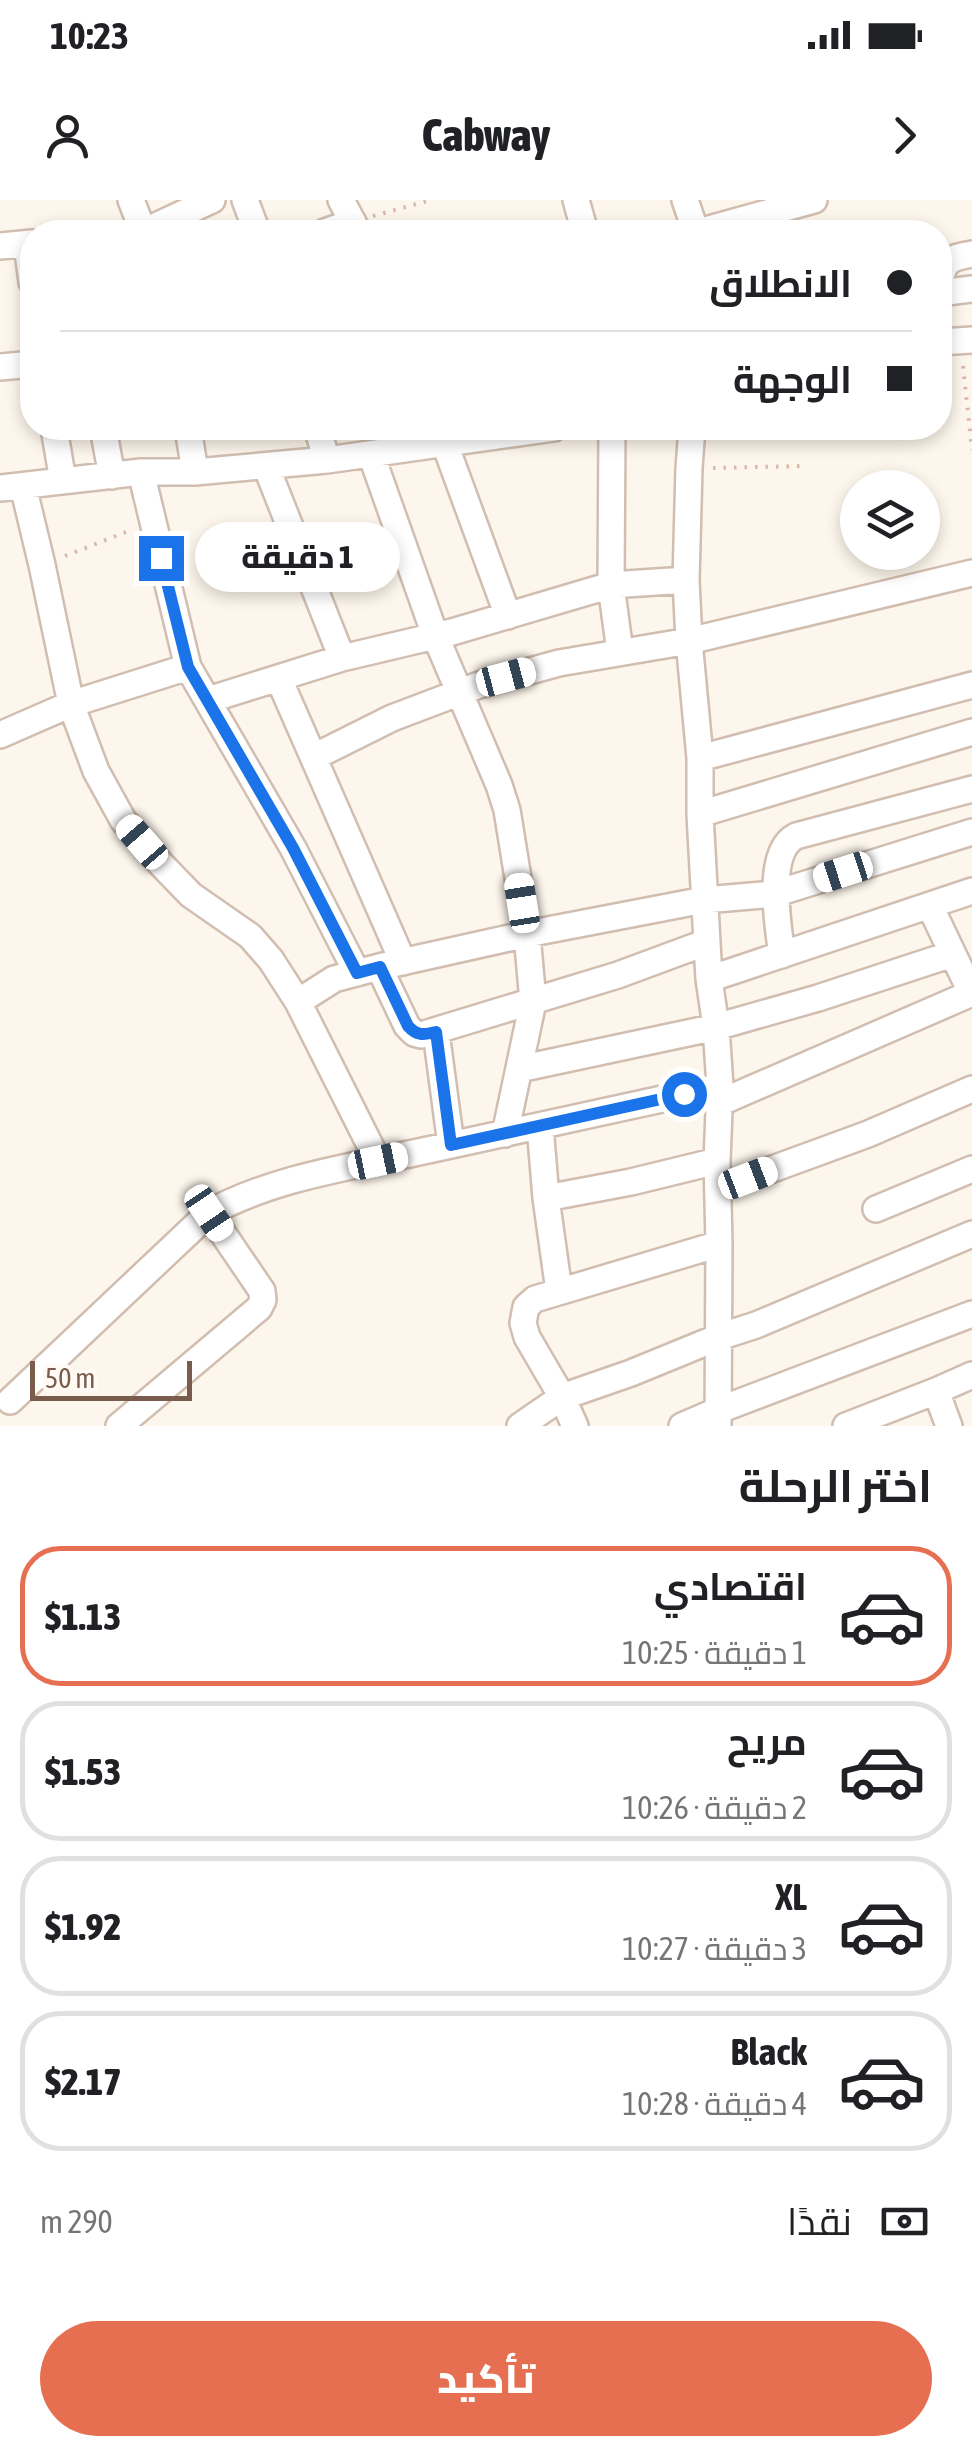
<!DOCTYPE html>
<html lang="ar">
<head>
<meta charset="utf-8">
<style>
  body { margin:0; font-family:"Asap Condensed",Cairo,sans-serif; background:#f2f2f2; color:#202124; direction:rtl; height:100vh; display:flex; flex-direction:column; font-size:38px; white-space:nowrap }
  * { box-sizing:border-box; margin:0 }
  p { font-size:32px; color:#757577 }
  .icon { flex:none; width:55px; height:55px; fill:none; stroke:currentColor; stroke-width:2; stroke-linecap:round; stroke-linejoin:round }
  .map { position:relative; height:1226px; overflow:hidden; direction:ltr }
  .panel { display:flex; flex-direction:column; background:#fff; flex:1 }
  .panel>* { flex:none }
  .guide { position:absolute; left:20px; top:20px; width:932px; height:220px; border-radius:40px; box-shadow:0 5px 15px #0003; direction:rtl; display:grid; align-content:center; height:220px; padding:0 40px; background:#fff }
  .tools { position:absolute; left:840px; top:270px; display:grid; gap:20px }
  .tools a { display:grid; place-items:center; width:100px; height:100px; border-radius:50%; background:#fff; box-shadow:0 5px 15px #0003; font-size:50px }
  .scale { position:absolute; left:30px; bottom:25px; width:162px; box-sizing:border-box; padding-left:10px; border:5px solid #7a5c4d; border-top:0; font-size:28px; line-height:35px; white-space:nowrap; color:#7a5c4d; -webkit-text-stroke:8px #fffaf3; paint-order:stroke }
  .end { position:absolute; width:45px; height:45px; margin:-22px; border:12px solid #1a73e8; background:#fff; box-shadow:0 0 0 5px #fff }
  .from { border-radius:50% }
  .bubble { position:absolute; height:70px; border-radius:35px; background:#fff; box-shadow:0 5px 15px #0003; font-size:32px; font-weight:800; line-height:70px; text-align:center; direction:rtl }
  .car { position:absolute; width:30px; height:60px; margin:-30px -15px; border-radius:12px; box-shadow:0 0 8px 2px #0007; background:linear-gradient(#fff 24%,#345 0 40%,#fff 0 76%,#345 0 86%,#fff 0) }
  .guide b { display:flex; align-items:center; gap:35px; height:95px; font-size:38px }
  .guide b+b { border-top:2px solid #e0e0e0 }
  .guide i { width:25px; height:25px; background:#202124 }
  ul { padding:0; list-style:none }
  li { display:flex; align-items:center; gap:30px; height:140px; margin:0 20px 15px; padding:0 20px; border:5px solid #e0e0e0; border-radius:40px }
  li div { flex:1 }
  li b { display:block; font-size:38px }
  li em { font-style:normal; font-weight:800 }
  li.selected { border-color:#e76f51 }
  li>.icon { width:90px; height:90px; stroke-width:1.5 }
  h2 { padding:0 40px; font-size:45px; line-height:120px }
  .pay { display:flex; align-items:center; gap:25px; height:110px; padding:0 40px; font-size:38px }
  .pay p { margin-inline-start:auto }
  .action { display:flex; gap:20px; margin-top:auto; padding:20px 40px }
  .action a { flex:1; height:115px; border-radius:60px; background:#e76f51; color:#fff; font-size:40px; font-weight:800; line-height:115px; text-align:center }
  .status { display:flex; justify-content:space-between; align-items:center; height:70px; padding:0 50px; background:#fff; direction:ltr }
  .status svg { height:28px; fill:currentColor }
  header { display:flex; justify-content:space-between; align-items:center; height:130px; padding:0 40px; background:#fff; font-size:45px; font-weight:800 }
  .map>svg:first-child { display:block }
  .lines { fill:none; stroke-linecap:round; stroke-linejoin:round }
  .street-casing { stroke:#d1beb0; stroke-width:30 }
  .path { stroke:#d9b8a5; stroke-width:4; stroke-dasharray:2.5 8; stroke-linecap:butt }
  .street { stroke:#fff; stroke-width:25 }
  .route { stroke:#1a73e8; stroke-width:12 }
</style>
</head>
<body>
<div class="status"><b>10:23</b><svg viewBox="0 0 49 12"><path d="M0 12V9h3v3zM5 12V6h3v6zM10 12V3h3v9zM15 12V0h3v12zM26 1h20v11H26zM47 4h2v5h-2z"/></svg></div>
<header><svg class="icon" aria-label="forward" viewBox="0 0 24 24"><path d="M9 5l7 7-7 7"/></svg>Cabway<svg class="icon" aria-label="person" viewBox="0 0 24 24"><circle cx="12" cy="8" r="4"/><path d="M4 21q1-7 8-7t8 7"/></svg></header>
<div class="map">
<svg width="972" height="1226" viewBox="0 0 972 1226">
  <rect width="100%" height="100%" fill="#fdf6ec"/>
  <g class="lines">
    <defs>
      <path id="street" d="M245,0L257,32
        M341,0L358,32
        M576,0L585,32
        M685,0L696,32
        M131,32L143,31L131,0
        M143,32L212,0
        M325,32L353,22
        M698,32L814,0
        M27,44L32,82
        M0,46L32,43
        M940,86C942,61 949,58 972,54
        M940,93L972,89
        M940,142L972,140
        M0,167L32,164
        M54,228L63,281
        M103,228L112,276
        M188,228L195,272
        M317,228L327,260
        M439,228L508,416
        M612,228L611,385L686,380
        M692,228L689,268L686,380L689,441L700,558V614L709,779L716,827L720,886L717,961L719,1044L718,1226
        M371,254L435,435L499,585L507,610L527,734L533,802L505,934
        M266,266L342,458
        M141,272L188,467L293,648L357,773
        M23,286L42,365L71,504L96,571L123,620L161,664L191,695L250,736L271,760L298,802L378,961
        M0,288L141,272H195L327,260L554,228
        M279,479L403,762
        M208,500L342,458L452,432L611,385L620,452
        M0,535L71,504L188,467
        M314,557L392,518L479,485L559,463L689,441L972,373
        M700,558L972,485
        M700,614L972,532
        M930,706L972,794
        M782,755C778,726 765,652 796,636L972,589
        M379,767L407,826L414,833L421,835L618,775L707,742
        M709,779L972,691
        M298,802L334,779L379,767L527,734L704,700L774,694L972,632
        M436,832L451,945
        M519,869L716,827L818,798L952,754
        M719,903L972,793
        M540,926L546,998L559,1091
        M718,989L868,934L972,889
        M546,998L631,982L717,961
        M876,1009L972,969
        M936,1191L949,1226
        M10,1201L209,1013C274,977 356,966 428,950C526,929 623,908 720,886
        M119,1226L259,1108L263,1100L262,1091L209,1013
        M520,1226L562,1197L631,1173L719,1137L756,1125L972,1034
        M575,1226L562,1197L527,1137L523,1123L526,1107L535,1099L719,1044
        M682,1226L719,1210L972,1114
        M846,1226L936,1191L972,1175"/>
    </defs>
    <use href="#street" class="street-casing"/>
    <path class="path" d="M373,16L431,0
      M963,166L972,250
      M713,268L805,266
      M65,356L131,330"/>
    <use href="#street" class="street"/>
  </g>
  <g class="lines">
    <path class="route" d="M161,358L188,467L293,648L357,773L380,767L408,826C417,836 423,835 436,832L451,945L684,894"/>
  </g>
</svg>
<div class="tools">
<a><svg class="icon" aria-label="layers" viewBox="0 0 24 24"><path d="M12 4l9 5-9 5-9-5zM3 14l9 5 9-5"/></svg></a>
</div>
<div class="scale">50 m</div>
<i class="end from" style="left:684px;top:894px"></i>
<i class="end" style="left:161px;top:358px"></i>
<div class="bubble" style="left:195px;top:322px;width:205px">1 دقيقة</div>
<i class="car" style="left:506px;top:477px;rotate:75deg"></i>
<i class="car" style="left:142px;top:642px;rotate:319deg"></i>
<i class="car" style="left:843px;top:672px;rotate:252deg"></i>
<i class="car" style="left:522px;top:703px;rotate:351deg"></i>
<i class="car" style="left:378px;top:961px;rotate:78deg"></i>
<i class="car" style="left:748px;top:978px;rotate:69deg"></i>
<i class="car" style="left:209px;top:1013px;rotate:146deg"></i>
<div class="guide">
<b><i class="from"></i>الانطلاق</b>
<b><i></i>الوجهة</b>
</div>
</div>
<section class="panel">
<h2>اختر الرحلة</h2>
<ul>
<li class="selected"><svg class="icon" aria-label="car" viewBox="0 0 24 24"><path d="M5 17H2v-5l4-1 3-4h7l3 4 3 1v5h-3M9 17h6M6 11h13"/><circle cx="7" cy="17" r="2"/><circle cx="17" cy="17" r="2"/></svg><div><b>اقتصادي</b><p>1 دقيقة · 10:25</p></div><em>$1.13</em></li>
<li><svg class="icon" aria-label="car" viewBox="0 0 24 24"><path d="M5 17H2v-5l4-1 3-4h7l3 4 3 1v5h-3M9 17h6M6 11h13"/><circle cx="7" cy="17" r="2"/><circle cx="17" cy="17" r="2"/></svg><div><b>مريح</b><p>2 دقيقة · 10:26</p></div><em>$1.53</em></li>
<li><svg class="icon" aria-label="car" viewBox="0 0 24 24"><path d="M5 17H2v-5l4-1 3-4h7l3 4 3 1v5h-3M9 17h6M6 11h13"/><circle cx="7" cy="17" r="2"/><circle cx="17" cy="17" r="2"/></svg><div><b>XL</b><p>3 دقيقة · 10:27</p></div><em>$1.92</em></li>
<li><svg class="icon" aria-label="car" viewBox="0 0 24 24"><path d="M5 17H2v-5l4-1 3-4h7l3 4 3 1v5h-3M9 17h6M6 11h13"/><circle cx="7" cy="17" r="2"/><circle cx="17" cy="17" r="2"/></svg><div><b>Black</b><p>4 دقيقة · 10:28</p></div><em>$2.17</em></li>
</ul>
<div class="pay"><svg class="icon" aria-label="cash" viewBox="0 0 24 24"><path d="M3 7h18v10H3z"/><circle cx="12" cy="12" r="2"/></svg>نقدًا<p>290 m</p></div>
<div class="action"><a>تأكيد</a></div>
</section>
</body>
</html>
